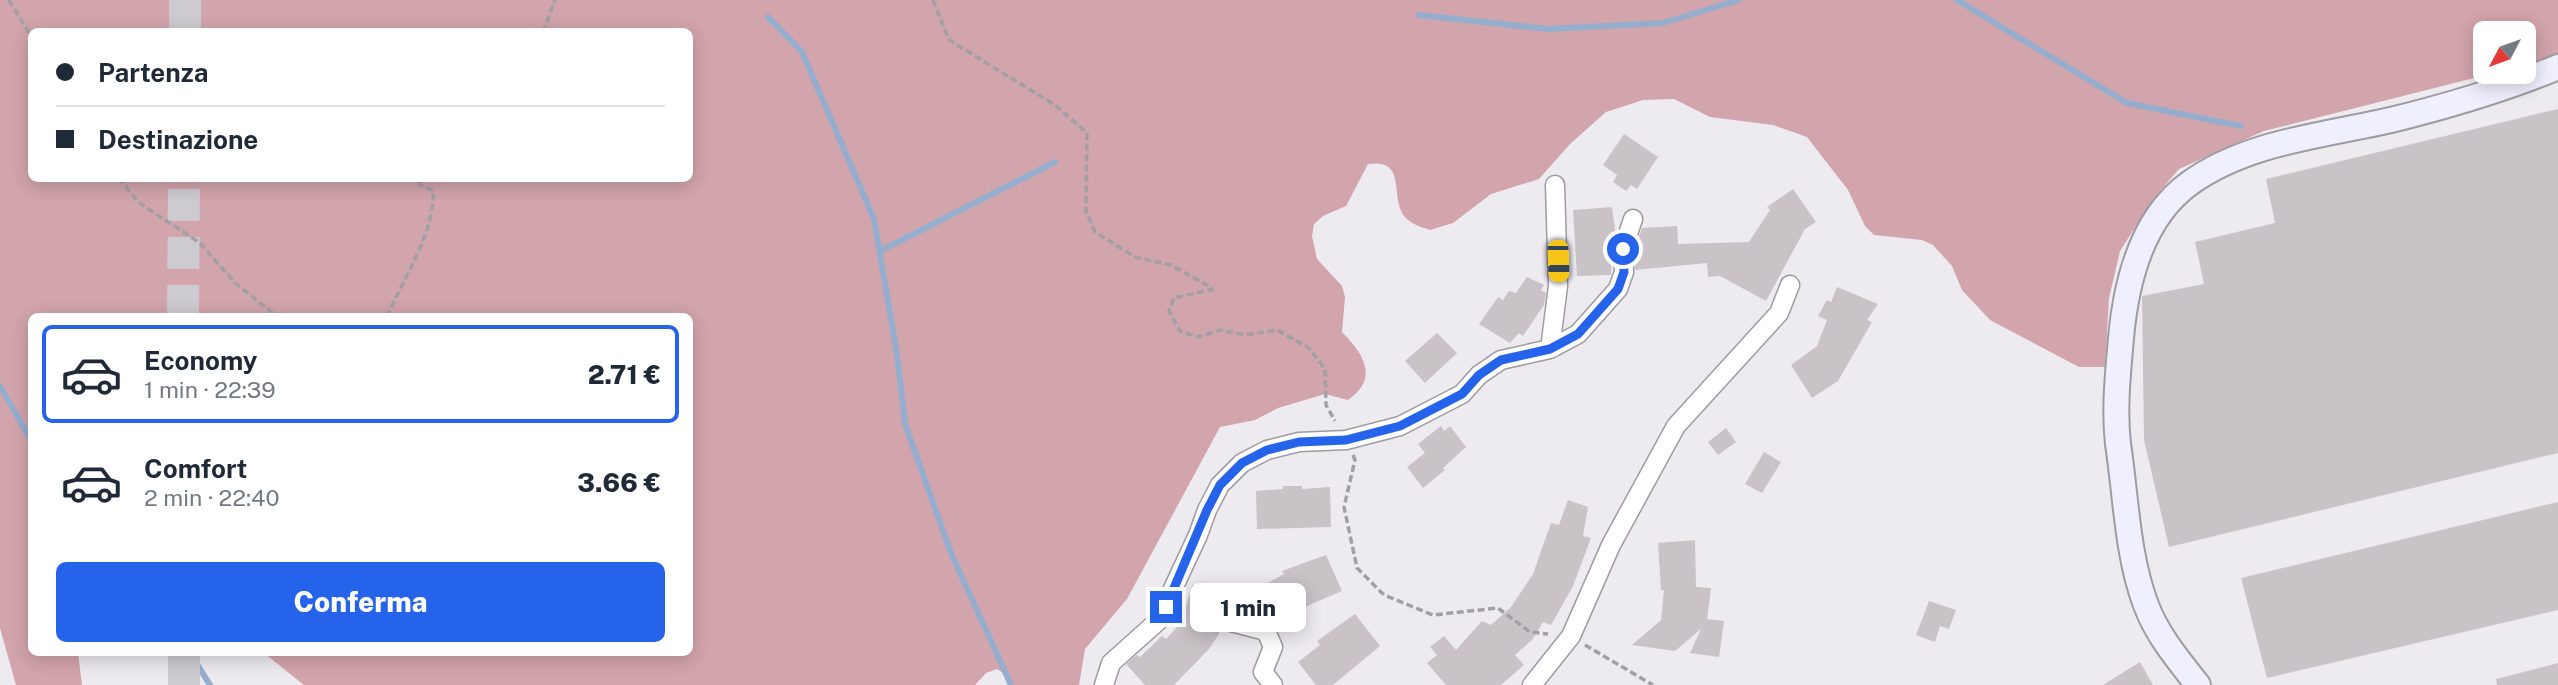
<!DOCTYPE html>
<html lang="it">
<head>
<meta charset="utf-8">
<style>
  body { margin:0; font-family:"Public Sans",sans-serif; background:#f6f6f7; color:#1f2937; height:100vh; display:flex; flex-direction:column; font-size:26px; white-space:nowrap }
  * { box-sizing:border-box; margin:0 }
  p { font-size:23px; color:#747a83 }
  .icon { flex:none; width:38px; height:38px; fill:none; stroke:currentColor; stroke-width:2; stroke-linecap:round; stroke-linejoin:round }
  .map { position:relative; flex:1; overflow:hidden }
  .panel { position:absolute; left:28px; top:313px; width:665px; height:343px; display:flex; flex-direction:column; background:#fff; border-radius:10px; box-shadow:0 4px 18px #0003 }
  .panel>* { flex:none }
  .banner { position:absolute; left:28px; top:28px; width:665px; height:154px; border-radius:10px; box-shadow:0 4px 18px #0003; display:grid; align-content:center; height:154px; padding:0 28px; background:#fff }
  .needle { width:46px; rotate:229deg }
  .fabs { position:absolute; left:2473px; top:21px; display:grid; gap:14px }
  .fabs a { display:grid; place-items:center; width:63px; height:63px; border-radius:10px; background:#fff; box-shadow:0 4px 18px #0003; font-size:35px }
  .end { position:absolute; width:32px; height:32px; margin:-16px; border:9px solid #2563eb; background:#fff; box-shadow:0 0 0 4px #fff }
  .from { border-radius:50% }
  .bubble { position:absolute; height:49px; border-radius:10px; background:#fff; box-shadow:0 4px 18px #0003; font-size:23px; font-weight:800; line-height:49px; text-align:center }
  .car { position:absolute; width:21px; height:42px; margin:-21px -10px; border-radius:9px; box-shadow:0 0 5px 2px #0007; background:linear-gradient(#f5c518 24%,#345 0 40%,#f5c518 0 76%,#345 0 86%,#f5c518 0) }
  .banner b { display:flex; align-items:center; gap:24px; height:66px; font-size:26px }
  .banner b+b { border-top:2px solid #e0e1e3 }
  .banner i { width:18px; height:18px; background:#1f2937 }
  ul { padding:12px 0 0; list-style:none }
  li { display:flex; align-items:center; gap:21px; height:98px; margin:0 14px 10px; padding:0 14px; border:4px solid transparent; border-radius:10px }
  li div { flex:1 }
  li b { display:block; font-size:26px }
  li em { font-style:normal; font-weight:800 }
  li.current { border-color:#2563eb }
  li>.icon { width:63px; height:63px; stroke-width:1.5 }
  .primary-button { display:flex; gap:14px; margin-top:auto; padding:14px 28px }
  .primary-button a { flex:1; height:80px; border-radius:10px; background:#2563eb; color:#fff; font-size:28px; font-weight:800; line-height:80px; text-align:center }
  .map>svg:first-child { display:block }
  .forest { fill:#d2a4ac; fill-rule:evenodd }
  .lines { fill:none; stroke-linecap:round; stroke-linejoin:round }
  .stream { stroke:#95aece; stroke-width:6 }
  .building { fill:#c9c3c7 }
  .motorway-tunnel { stroke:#cdcad0; stroke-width:32; stroke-dasharray:32 16; stroke-linecap:butt }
  .minor-casing { stroke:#9e9ba1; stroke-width:21 }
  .secondary-casing { stroke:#9e9ba1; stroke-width:28 }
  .path { stroke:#a2a0a5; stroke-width:3.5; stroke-dasharray:7 3.5; stroke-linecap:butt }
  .minor { stroke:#fff; stroke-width:18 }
  .secondary { stroke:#efeffd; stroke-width:24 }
  .route { stroke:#2563eb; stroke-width:9 }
</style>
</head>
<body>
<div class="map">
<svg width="2558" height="685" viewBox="0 0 2558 685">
  <rect width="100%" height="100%" fill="#edeaf0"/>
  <path class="forest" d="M0,0H2558V53L2524,66V33H2485V72H2498L2264,131L2179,169L2154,198L2120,251L2109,298L2105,367H2079L1990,320L1962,290L1952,266L1933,245L1922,240L1874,235L1865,226L1848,190L1807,137L1773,125L1710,117L1674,99L1643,100L1606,112L1570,144L1539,179L1491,194L1453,223L1430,230C1421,227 1411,224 1405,217C1389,197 1408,158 1368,164L1346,206L1323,216L1314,224L1312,236L1317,259L1342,286L1345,297L1342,332C1363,353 1380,378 1348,400L1325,394L1278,408L1255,420L1220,427L1127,599L1085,649L1079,685H1012L1008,676L997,669L986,673L975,685H304L264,653H690V317H32V653H78L82,685H16L0,628ZM32,32H690V178H32Z"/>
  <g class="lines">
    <path class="stream" d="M1957,0L2127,103L2241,126
      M1419,15L1548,29L1663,23L1739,0
      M768,17L802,52L874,219L897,354L905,424L951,553L1011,685
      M880,251L1055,162
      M0,386L32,442
      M190,653L210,685"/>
  </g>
  <path class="building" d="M2558,109V453L2169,547L2144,440L2142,296L2204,284L2195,242L2275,223L2266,179Z
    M1624,134L1658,157L1637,189L1631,185L1626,191L1613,182L1617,175L1603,165Z
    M1793,189L1816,222L1805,229L1766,301L1720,276L1708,277L1707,263L1635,270L1634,251L1642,228L1677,226L1678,244L1749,242L1770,210L1767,207Z
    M1612,207L1615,230H1617L1612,246L1611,275L1577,276L1573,210Z
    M1527,277L1544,285L1541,290L1546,293L1544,305L1523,336L1519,333L1510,343L1479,324L1498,297L1503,300L1509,291L1516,293Z
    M1837,287L1878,304L1867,320L1872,322L1838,381L1812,398L1791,365L1817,346L1827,320L1818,316L1827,300L1831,302Z
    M1437,333L1457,353L1425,383L1405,361Z
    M1441,426L1444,431L1450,426L1466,447L1443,468L1445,470L1423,488L1407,467L1425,453L1418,444Z
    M1726,428L1736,442L1718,455L1708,442Z
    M1764,452L1781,462L1762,493L1745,484Z
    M1283,486H1302V489L1330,487L1331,527L1257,529L1256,491L1283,489Z
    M1568,500L1588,507L1583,536L1591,538L1573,586L1551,625L1543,622L1533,639L1515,655L1524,665L1501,685H1446L1427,663L1437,655L1430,647L1444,636L1456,650L1482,621L1491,625L1511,607L1533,574L1551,523L1559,525Z
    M2558,502V610L2267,678L2241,578Z
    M1695,540L1696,587L1711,588L1707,619L1724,621L1719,657L1690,653L1701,629L1675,651L1632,645L1661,620L1664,590H1661L1658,543Z
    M1326,555L1342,591L1274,620L1260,587L1284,574L1282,571Z
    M1192,585L1230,595L1220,619L1219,634L1209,649L1174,685H1145L1126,664L1137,655L1140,657L1162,636L1166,639L1181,623Z
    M1929,601L1956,610L1949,629L1940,626L1935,642L1916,635Z
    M1355,614L1380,646L1333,685H1316L1298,662L1320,645L1317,641Z
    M2140,662L2153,685H2103Z
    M2558,663V685H2497L2496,679Z"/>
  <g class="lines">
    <path class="motorway-tunnel" d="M185,32V0
      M183,317L184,178
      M184,653V685"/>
    <defs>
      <path id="minor" d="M1550,349L1558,286L1555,185
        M1231,622L1266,631L1273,647L1263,672L1273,685
        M1104,685L1111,663L1158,621L1198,535L1207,510L1220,485L1242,463L1267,450L1299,442L1346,440L1400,426L1462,394L1479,375L1501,360L1550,349L1578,334L1618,289L1624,272L1623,249L1633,219
        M1532,685L1571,636L1611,545L1676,426L1779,313L1790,285"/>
      <path id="secondary" d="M2198,685C2179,661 2157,635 2146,605C2127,555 2126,496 2118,444C2114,408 2118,374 2121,338C2126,282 2141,218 2190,183C2247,142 2325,135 2391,120C2448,106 2505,89 2558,67"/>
    </defs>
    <use href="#minor" class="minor-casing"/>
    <use href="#secondary" class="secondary-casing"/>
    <path class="path" d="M9,0L32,38
      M933,0L949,40L1055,105L1087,133L1086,211L1095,232L1135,257L1171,265L1212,288
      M543,32L555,0
      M119,178L138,202L200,243L235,283L278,317
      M1214,289L1174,298L1169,311L1180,331L1198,337L1220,330L1245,335L1277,330L1309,348L1325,369L1326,405L1335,421
      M387,317C403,278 435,234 433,190L423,187L414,178
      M1353,455L1355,460L1344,507L1357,568L1384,595L1433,615L1498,608L1530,632L1548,634
      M1585,645L1653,685"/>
    <use href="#minor" class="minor"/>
    <use href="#secondary" class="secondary"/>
  </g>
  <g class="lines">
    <path class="route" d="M1166,607L1207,510L1220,485L1242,463L1267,450L1299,442L1346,440L1400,426L1462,394L1479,375L1501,360L1550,349L1578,334L1618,289L1624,272L1623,249"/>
  </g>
</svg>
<div class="fabs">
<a><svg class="needle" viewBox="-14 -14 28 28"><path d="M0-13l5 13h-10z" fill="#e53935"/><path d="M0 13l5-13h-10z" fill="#747a83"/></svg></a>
</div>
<i class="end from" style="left:1623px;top:249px"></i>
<i class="end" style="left:1166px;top:607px"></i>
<div class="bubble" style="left:1190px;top:583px;width:116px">1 min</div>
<i class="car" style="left:1558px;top:261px;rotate:178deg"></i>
<div class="banner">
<b><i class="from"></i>Partenza</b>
<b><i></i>Destinazione</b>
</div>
<section class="panel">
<ul>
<li class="current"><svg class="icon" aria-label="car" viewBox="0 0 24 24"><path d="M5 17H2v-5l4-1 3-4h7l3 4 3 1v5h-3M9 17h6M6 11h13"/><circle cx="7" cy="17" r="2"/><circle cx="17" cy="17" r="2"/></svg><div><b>Economy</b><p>1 min · 22:39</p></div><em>2.71 €</em></li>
<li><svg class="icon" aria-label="car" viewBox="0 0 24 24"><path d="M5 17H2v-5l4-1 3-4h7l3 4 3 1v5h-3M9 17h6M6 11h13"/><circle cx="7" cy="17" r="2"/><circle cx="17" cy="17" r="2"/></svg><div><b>Comfort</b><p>2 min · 22:40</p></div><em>3.66 €</em></li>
</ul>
<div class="primary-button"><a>Conferma</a></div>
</section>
</div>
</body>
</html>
